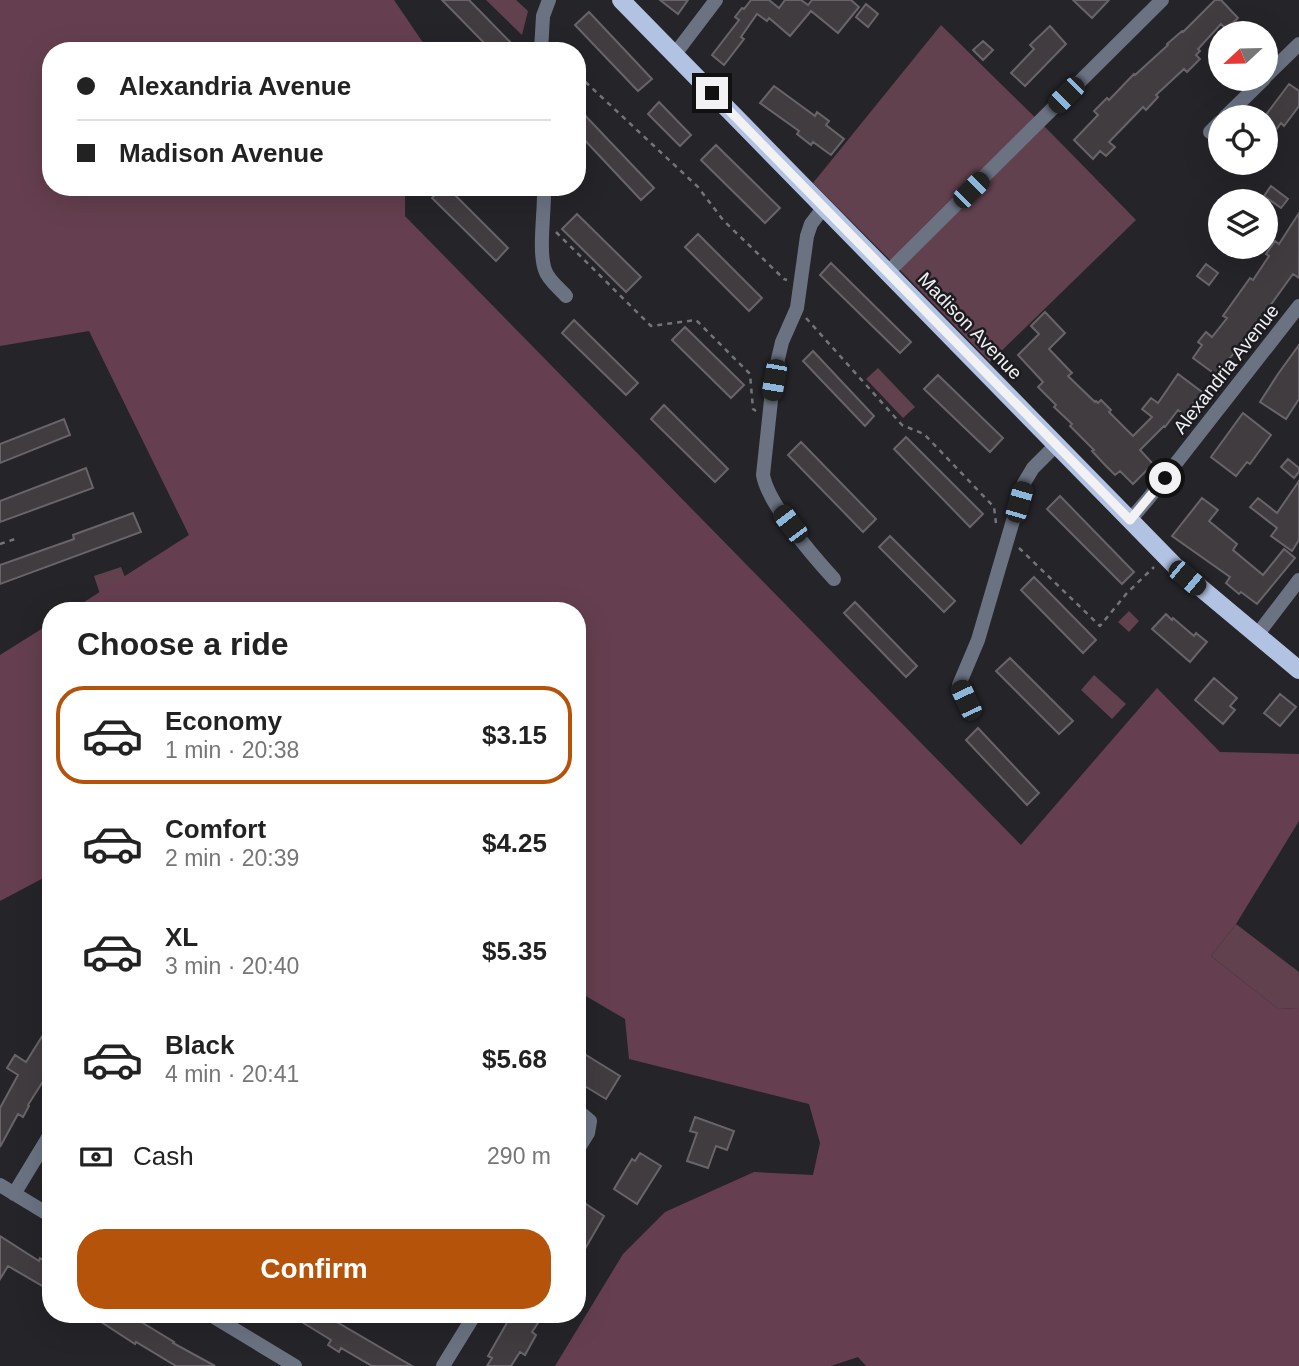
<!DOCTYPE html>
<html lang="en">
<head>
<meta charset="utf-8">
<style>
  body { margin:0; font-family:Helvetica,sans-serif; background:#f6f6f6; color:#222; height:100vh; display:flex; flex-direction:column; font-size:26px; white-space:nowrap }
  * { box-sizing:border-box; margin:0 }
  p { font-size:23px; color:#767676 }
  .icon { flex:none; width:38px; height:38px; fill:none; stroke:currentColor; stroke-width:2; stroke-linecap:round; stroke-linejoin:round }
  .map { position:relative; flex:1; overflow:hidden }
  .details { position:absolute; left:42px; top:602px; width:544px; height:721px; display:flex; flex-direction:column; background:#fff; border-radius:28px; box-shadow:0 7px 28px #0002 }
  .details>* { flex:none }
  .guide { position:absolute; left:42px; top:42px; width:544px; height:154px; border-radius:28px; box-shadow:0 7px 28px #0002; display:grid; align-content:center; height:154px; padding:0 35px; background:#fff }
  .needle { width:46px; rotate:248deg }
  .buttons { position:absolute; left:1208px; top:21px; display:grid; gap:14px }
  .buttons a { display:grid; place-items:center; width:70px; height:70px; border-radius:50%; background:#fff; box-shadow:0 7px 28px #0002; font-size:35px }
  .end { position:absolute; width:32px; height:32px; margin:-16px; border:9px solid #f2f2f5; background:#111; box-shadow:0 0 0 4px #111 }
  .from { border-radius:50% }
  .car { position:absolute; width:21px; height:42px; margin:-21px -10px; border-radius:9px; box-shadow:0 0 5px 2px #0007; background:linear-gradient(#222 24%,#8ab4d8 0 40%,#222 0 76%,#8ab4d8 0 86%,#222 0) }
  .guide b { display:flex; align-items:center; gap:24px; height:66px; font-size:26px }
  .guide b+b { border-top:2px solid #e0e0e0 }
  .guide i { width:18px; height:18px; background:#222 }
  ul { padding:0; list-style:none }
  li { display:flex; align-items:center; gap:21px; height:98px; margin:0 14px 10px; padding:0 21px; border:4px solid transparent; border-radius:28px }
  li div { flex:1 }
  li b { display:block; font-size:26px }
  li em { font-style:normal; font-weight:600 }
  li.selected { border-color:#b45309 }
  li>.icon { width:63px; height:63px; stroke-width:1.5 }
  h2 { padding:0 35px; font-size:32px; line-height:84px }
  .pay { display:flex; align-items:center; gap:18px; height:77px; padding:0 35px; font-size:26px }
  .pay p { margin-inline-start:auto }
  .primary-button { display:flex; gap:14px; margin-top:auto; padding:14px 35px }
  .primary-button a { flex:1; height:80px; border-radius:28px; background:#b45309; color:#fff; font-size:28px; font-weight:600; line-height:80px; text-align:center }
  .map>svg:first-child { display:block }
  .green { fill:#62414f }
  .forest { fill:#653f4f }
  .building { fill:#403c40; stroke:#686469; stroke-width:2 }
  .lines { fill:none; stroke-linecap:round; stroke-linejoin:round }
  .path { stroke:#757479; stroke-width:2.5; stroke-dasharray:5 5; stroke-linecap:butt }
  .street { stroke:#6b7383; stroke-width:14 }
  .primary { stroke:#b2c2e3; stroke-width:18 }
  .route { stroke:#f2f2f5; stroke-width:9 }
  .labels { text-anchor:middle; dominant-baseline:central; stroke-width:5; stroke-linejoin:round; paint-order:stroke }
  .street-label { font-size:19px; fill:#f2f2f5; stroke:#1c1b1f }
</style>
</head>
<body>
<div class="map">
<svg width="1299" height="1366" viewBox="0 0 1299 1366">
  <rect width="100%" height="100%" fill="#252429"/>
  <path class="green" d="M486,0H516L528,11L522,35Z
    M941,25L1053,135L1136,220L990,362L907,277L813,183Z
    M878,368L915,407L903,418L866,379Z
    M121,567L128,585L100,594L94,576Z
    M1129,611L1139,621L1129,632L1118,622Z
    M1094,675L1126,704L1112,719L1081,690Z
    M1236,924L1299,972V1009L1277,1008L1211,956Z"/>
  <path class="forest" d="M0,0H394L426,47L425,51H51V187H405V216L1021,845L1157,688L1220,752L1299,754V821L1236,924L1211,956L1277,1008L1299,1009V1366H866L858,1357L831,1366H555L623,1254L665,1212L754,1172L813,1175L820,1143L809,1104L629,1059L625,1019L579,992L578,993V611H70L189,535L89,331L0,346Z
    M51,623V874L0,901V655Z"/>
  <path class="building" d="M442,0H469L519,51H492Z
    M660,0H688L678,14Z
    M751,0H769L779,8L785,0H801L808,5L812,0H851L859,7L838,33L811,11L790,36L769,18L767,21L757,14L741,37L744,39L724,65L712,55L739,20L735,17L742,8L744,9Z
    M1073,0H1109L1092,18Z
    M1215,0H1221L1238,18L1226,29L1221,24L1198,49L1200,51L1196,55L1200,59L1187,72L1184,69L1156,95L1158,97L1146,110L1143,107L1109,142L1115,147L1106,156L1100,151L1093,159L1074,140L1098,115L1094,111L1107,98L1109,100L1134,74L1135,75L1168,45L1167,44L1182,31L1183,32Z
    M866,4L878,14L868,27L856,17Z
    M589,12L652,79L638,91L575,25Z
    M1050,26L1066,44L1025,86L1011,73L1034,49L1030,45Z
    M983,41L993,50L983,60L973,50Z
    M1289,84L1299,91V106L1284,126L1281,123L1265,145V116Z
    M774,86L815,116L817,112L829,121L826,125L844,139L831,155L813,142L811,145L797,134L799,131L760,103Z
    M659,102L691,135L680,146L648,114Z
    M578,108L654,188L641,200L578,133Z
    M716,145L780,208L765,223L701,160Z
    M1271,186L1288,199L1281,208L1264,196Z
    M442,187H447L508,248L496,261L432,198Z
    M1299,213V278L1293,274L1249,335L1216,375L1193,358L1202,345L1198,342L1206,332L1212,337L1227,318L1223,316L1250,278L1253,280L1269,256L1266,254L1275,241L1279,244Z
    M577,214L641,277L626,292L562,229Z
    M698,234L762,298L749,311L685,247Z
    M831,263L911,342L900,353L820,275Z
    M1206,264L1218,273L1209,285L1197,276Z
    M1045,312L1065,333L1049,349L1072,373L1068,376L1095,402L1096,401L1098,403L1101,400L1111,410L1109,412L1133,436L1152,417L1142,409L1151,398L1158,403L1178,374L1202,392L1184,415L1178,410L1165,427L1164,426L1140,450L1153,464L1133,484L1120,471L1115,475L1105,465L1092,451L1094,450L1070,426L1072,424L1054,407L1056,405L1038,387L1043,382L1018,355L1039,334L1031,326Z
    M574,320L638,383L626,395L562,333Z
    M685,327L744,385L731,398L672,340Z
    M1299,345V399L1286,419L1260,402L1278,374Z
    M813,351L874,416L865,426L803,361Z
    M938,375L1003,438L990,452L924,389Z
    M664,405L728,469L715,482L651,419Z
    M1243,413L1271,435L1250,464L1247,462L1236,476L1211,457Z
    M64,419L70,435L0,463V444Z
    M906,437L983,514L970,527L894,449Z
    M801,442L876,519L863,532L788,455Z
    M1288,459L1299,468V472L1294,478L1281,467Z
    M86,468L93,488L0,522V501Z
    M1299,481V540L1292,551L1271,536L1277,528L1250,507L1258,498L1277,513Z
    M1060,496L1134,572L1122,584L1047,509Z
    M1202,498L1218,510L1209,521L1237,544L1233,550L1263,575L1284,549L1295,558L1257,604L1241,592L1239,594L1226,583L1230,577L1172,536Z
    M133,513L141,532L0,584V565L74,539L73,535Z
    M890,536L955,601L944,612L879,547Z
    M1034,577L1096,640L1083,653L1021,590Z
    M855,602L917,666L906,677L844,613Z
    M1166,614L1172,620L1173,618L1194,636L1196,633L1207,642L1190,662L1152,629Z
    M1010,658L1073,721L1059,734L996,671Z
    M1214,678L1237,698L1230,706L1235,710L1223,724L1195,700Z
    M1280,694L1296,707L1280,726L1264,713Z
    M978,728L1039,793L1027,805L966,740Z
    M51,1022V1063L44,1074L47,1075L28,1105L29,1106L23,1117L18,1114L0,1147V1108L18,1075L7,1068L15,1055L26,1062Z
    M578,1050L620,1076L606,1099L578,1082Z
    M695,1117L734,1131L727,1150L716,1146L708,1168L687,1161L697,1133L690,1131Z
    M640,1153L661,1166L637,1204L614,1189L632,1159L635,1161Z
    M586,1204L604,1216L578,1261V1218Z
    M0,1236L39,1261L40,1258L51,1265V1291L8,1266L0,1279Z
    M89,1314H128L174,1342L173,1343L215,1366H176L136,1342L135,1344Z
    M289,1314H323L412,1366H372L341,1348L339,1352L328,1345L331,1340Z
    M512,1314H544L532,1332L536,1335L525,1355L520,1352L511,1366H487L492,1358L488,1356Z"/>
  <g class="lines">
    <path class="path" d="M578,75L698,187L723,220L784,279L787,280
      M556,232L651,326L696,320L750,374L753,409L756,411
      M806,318L902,425L924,434L994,507L996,523
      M0,544L15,539
      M1019,548L1100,626L1127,593L1154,567"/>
    <path class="street" d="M541,51L543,16L549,0
      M675,54L716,0
      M1265,77L1299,44
      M1225,117L1264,79
      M1210,132L1220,122
      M544,187C545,211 538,250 545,270C548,280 560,289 566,296
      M824,207L811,224L807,236L797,308L782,342L778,359L771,400L763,475C768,504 813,556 834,579
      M888,272L1162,0
      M1130,520L1148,499L1299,306
      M1257,635L1299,580
      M966,700L959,685L978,640L1024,483L1033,468L1056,445
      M578,1111L590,1121L588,1133L578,1149
      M0,1185L51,1216
      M14,1194L51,1133
      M209,1314L295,1366
      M443,1366L475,1314"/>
    <path class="primary" d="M621,0L1177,568L1299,670"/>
  </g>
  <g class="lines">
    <path class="route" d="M712,93L1130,520L1165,478"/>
  </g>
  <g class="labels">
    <g class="street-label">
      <text transform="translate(970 326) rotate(46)">Madison Avenue</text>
      <text transform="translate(1226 369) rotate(-52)">Alexandria Avenue</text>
    </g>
  </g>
</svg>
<div class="buttons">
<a><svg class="needle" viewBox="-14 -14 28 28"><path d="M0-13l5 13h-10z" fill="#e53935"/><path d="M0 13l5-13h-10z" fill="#767676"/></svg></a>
<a><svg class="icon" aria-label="locate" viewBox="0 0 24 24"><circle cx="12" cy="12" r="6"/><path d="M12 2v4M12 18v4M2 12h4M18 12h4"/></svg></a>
<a><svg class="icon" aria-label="layers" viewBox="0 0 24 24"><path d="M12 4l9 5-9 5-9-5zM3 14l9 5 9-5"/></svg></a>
</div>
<i class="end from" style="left:1165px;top:478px"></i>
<i class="end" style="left:712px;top:93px"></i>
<i class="car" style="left:1066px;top:95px;rotate:225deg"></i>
<i class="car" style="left:971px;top:190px;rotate:45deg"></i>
<i class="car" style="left:774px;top:380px;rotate:190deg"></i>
<i class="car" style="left:1019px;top:502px;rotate:16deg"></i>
<i class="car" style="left:790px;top:524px;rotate:323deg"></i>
<i class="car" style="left:1187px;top:578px;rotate:130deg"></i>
<i class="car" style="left:966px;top:700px;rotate:335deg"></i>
<div class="guide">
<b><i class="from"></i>Alexandria Avenue</b>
<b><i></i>Madison Avenue</b>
</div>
<section class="details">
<h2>Choose a ride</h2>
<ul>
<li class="selected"><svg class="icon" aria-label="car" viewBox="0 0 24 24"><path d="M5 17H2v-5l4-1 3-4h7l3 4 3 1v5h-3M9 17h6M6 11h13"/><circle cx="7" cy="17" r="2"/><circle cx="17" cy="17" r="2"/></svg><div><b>Economy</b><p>1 min · 20:38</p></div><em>$3.15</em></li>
<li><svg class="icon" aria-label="car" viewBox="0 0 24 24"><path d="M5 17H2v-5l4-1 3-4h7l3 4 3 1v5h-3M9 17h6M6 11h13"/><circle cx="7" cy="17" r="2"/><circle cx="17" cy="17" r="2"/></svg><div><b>Comfort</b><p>2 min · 20:39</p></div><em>$4.25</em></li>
<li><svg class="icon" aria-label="car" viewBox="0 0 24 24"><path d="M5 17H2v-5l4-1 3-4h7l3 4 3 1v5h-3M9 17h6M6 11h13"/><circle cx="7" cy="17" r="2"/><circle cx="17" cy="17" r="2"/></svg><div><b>XL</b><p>3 min · 20:40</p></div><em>$5.35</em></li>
<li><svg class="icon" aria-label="car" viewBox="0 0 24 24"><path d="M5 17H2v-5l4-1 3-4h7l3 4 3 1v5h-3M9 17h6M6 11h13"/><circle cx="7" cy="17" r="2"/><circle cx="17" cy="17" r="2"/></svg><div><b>Black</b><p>4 min · 20:41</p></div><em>$5.68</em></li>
</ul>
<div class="pay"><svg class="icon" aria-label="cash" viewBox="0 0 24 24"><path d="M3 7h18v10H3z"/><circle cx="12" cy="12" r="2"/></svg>Cash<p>290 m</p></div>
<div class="primary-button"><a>Confirm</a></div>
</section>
</div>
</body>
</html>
